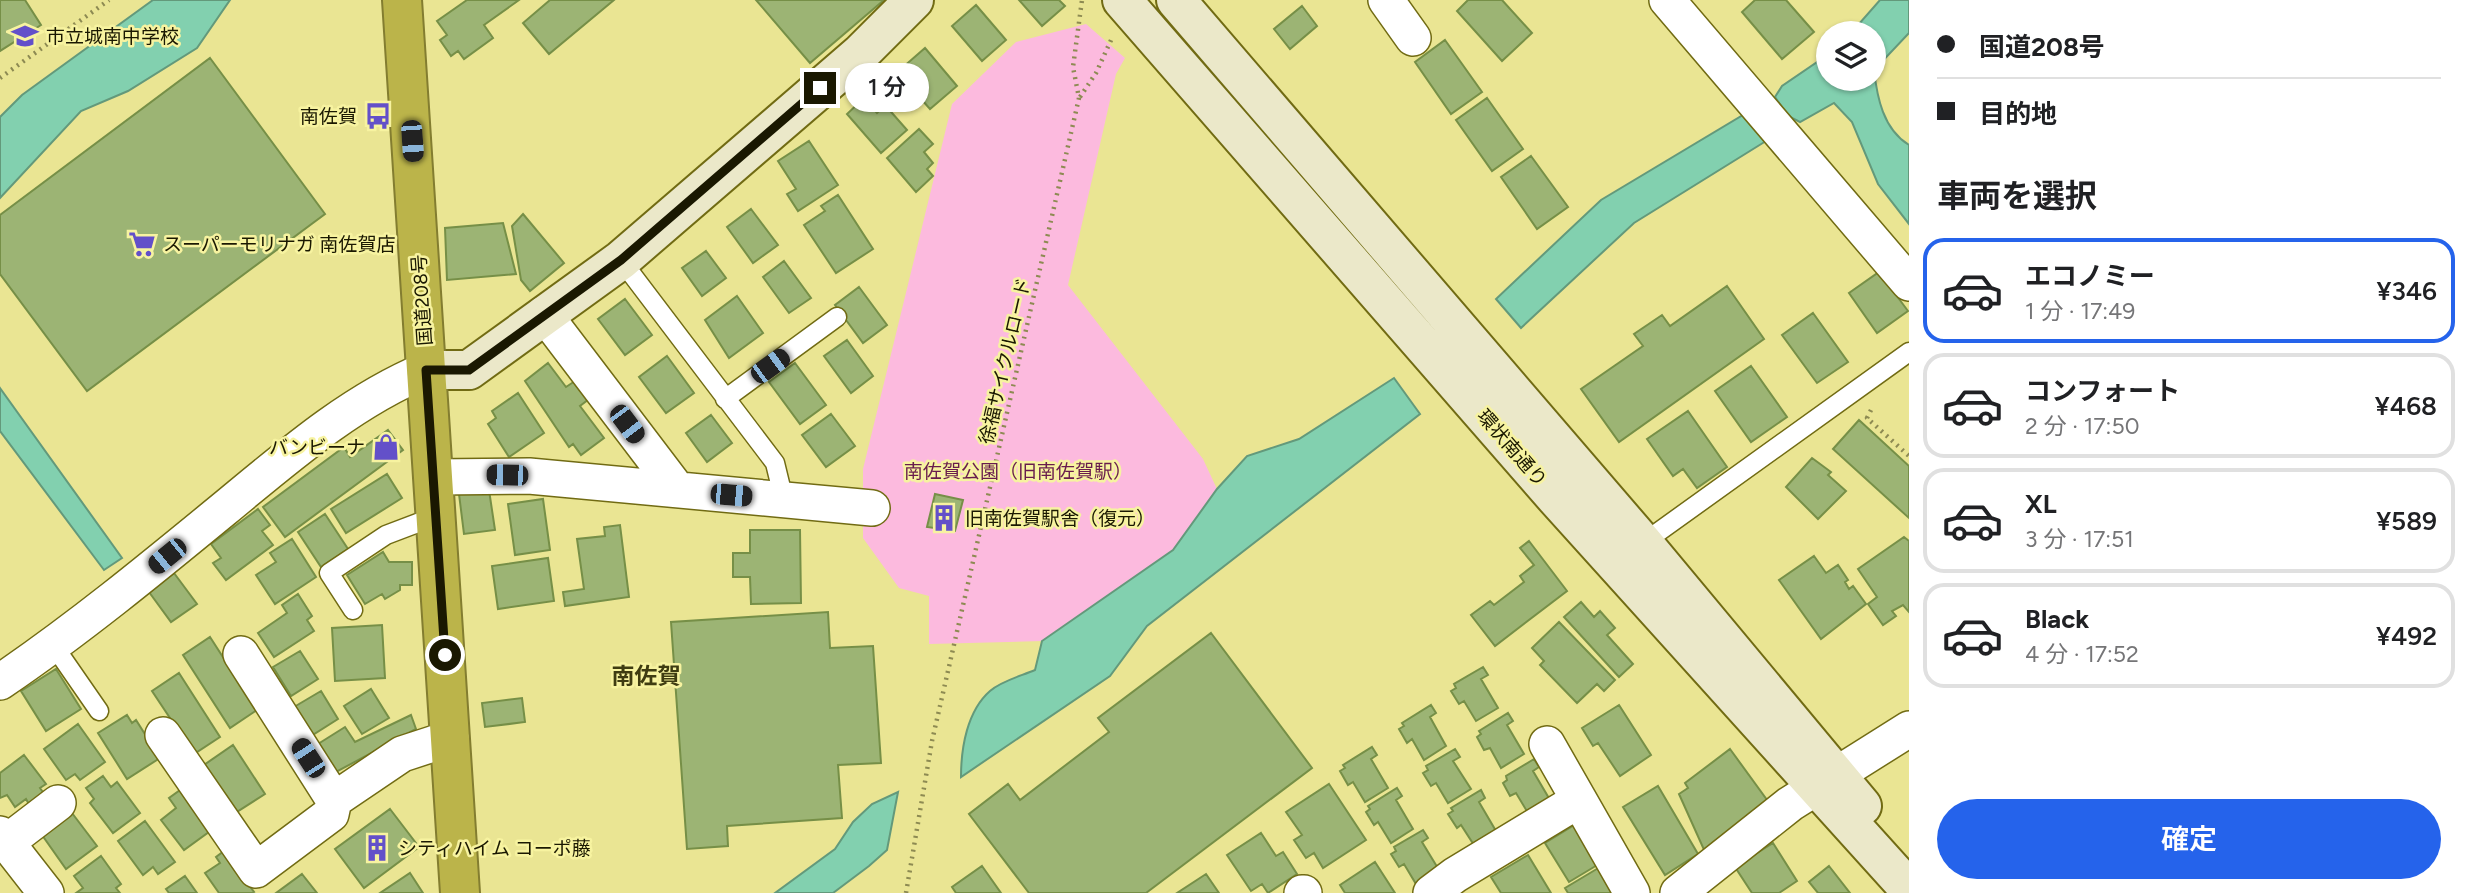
<!DOCTYPE html>
<html lang="ja">
<head>
<meta charset="utf-8">
<style>
  body { margin:0; font-family:Figtree,"Noto Sans JP",sans-serif; background:#f6f6f6; color:#202124; height:100vh; display:flex; flex-direction:column; font-size:26px; white-space:nowrap }
  * { box-sizing:border-box; margin:0 }
  p { font-size:23px; color:#757577 }
  .icon { flex:none; width:38px; height:38px; fill:none; stroke:currentColor; stroke-width:2; stroke-linecap:round; stroke-linejoin:round }
  .map { position:relative; flex:1; overflow:hidden }
  .sheet { display:flex; flex-direction:column; background:#fff; width:560px }
  .sheet>* { flex:none }
  .guide { display:grid; align-content:center; height:154px; padding:0 28px; background:#fff }
  .controls { position:absolute; left:1816px; top:21px; display:grid; gap:14px }
  .controls a { display:grid; place-items:center; width:70px; height:70px; border-radius:50%; background:#fff; box-shadow:0 2px 5px #0004; font-size:35px }
  .end { position:absolute; width:32px; height:32px; margin:-16px; border:9px solid #1a1801; background:#fff; box-shadow:0 0 0 4px #fff }
  .from { border-radius:50% }
  .bubble { position:absolute; height:49px; border-radius:24px; background:#fff; box-shadow:0 2px 5px #0004; font-size:23px; font-weight:600; line-height:49px; text-align:center }
  .car { position:absolute; width:21px; height:42px; margin:-21px -10px; border-radius:9px; box-shadow:0 0 5px 2px #0007; background:linear-gradient(#222 24%,#8ab4d8 0 40%,#222 0 76%,#8ab4d8 0 86%,#222 0) }
  .guide b { display:flex; align-items:center; gap:24px; height:66px; font-size:26px }
  .guide b+b { border-top:2px solid #e0e0e0 }
  .guide i { width:18px; height:18px; background:#202124 }
  ul { padding:0; list-style:none }
  li { display:flex; align-items:center; gap:21px; height:105px; margin:0 14px 10px; padding:0 14px; border:4px solid #e0e0e0; border-radius:21px }
  li div { flex:1 }
  li b { display:block; font-size:26px }
  li em { font-style:normal; font-weight:600 }
  li.active { border-color:#2563eb }
  li>.icon { width:63px; height:63px; stroke-width:1.5 }
  h2 { padding:0 28px; font-size:32px; line-height:84px }
  .primary-button { display:flex; gap:14px; margin-top:auto; padding:14px 28px }
  .primary-button a { flex:1; height:80px; border-radius:42px; background:#2563eb; color:#fff; font-size:28px; font-weight:600; line-height:80px; text-align:center }
  main { display:flex; flex:1; min-height:0 }
  .map>svg:first-child { display:block }
  .green { fill:#fcbade }
  .water { fill:#82d0af; stroke:#63997b; stroke-width:2 }
  .building { fill:#9cb474; stroke:#768f47; stroke-width:2 }
  .lines { fill:none; stroke-linecap:round; stroke-linejoin:round }
  .lane-casing { stroke:#716b13; stroke-width:21 }
  .street-casing { stroke:#716b13; stroke-width:38 }
  .secondary-casing { stroke:#716b13; stroke-width:42 }
  .highway-casing { stroke:#837d30; stroke-width:42 }
  .path { stroke:#8d8a52; stroke-width:4.5; stroke-dasharray:2 5; stroke-linecap:butt }
  .lane { stroke:#fff; stroke-width:18 }
  .street { stroke:#fff; stroke-width:35 }
  .secondary { stroke:#ebe8c9; stroke-width:38 }
  .highway { stroke:#bbb44a; stroke-width:38 }
  .route { stroke:#1a1801; stroke-width:9 }
  .labels { text-anchor:middle; dominant-baseline:central; stroke-width:5; stroke-linejoin:round; paint-order:stroke }
  .poi-label { font-size:19px; fill:#1a1801; stroke:#f7f3a0; text-anchor:start }
  .street-label { font-size:19px; fill:#1a1801; stroke:#f7f3a0 }
  .park-label { font-size:19px; fill:#681c4d; stroke:#f7f3a0 }
  .quarter-label { font-size:23px; font-weight:bold; fill:#3f3c11; stroke:#f7f3a0 }
</style>
</head>
<body>
<main>
<div class="map">
<svg width="1909" height="893" viewBox="0 0 1909 893">
  <rect width="100%" height="100%" fill="#eae593"/>
  <path class="green" d="M1086,24L1125,58L1116,74L1068,285L1203,459L1217,489L1173,550L1042,641L929,644V596L899,588L863,538V469L952,104L1016,42Z"/>
  <path class="water" d="M153,0H230L197,48L128,91L81,111L0,198V117L22,95Z
    M1880,0H1909V33L1874,70C1877,97 1883,129 1909,145V224L1878,184L1852,122L1834,103L1800,122L1788,116L1775,97L1782,86L1829,54V79H1874V33H1851Z
    M1743,115L1757,127L1766,141L1634,223L1521,328L1496,299L1601,200Z
    M1394,378L1420,414L1147,626L1110,676L961,777C961,748 967,711 990,691C1001,681 1021,676 1035,670L1042,641L1173,550L1217,489L1247,456L1299,439Z
    M0,388L122,558L104,570L0,431Z
    M898,792L887,850L869,866L833,893H775L835,849L853,822L872,804Z"/>
  <path class="building" d="M0,0H25L41,25L0,51Z
    M467,0H519L484,25L493,38L464,59L458,51L451,56L440,40L447,35L437,21Z
    M550,0H614L549,54L523,23Z
    M756,0H884L810,63Z
    M1019,0H1059L1065,6L1042,26Z
    M1468,0H1502L1532,33L1502,61L1457,11Z
    M1755,0H1786L1814,32L1782,59L1742,12Z
    M976,5L1006,40L982,61L952,26Z
    M1302,6L1317,26L1290,49L1274,29Z
    M1445,40L1482,92L1451,114L1415,62Z
    M925,48L957,86L930,109L907,83L912,79L902,68Z
    M210,58L325,214L87,391L0,274V215Z
    M864,98L877,113L885,105L907,130L881,153L847,114Z
    M1487,98L1523,149L1492,171L1456,120Z
    M919,129L933,144L924,152L933,163L927,169L933,176L916,192L887,158Z
    M809,141L838,185L798,211L787,194L796,189L778,161Z
    M1531,156L1568,207L1537,229L1501,177Z
    M838,195L873,249L836,273L804,225L825,211L821,206Z
    M751,209L778,245L753,263L727,227Z
    M523,214L564,263L530,291L521,280L512,226Z
    M503,223L516,274L447,280L445,228Z
    M706,251L726,278L702,296L682,268Z
    M784,261L811,298L789,313L763,277Z
    M1879,272L1908,311L1877,333L1849,293Z
    M1727,286L1764,339L1619,442L1581,389L1643,346L1634,334L1662,315L1670,326Z
    M859,287L887,325L863,343L835,305Z
    M737,296L763,333L729,358L705,320Z
    M625,299L652,335L625,355L598,319Z
    M1813,313L1848,362L1817,383L1782,335Z
    M847,340L873,376L851,393L824,356Z
    M667,356L694,393L666,413L639,377Z
    M548,363L566,387L575,381L589,399L580,406L604,438L581,455L573,444L569,447L525,381Z
    M795,363L826,405L800,424L769,382Z
    M1751,366L1787,417L1751,442L1715,391Z
    M518,393L544,433L509,457L488,424L496,418L492,411Z
    M1688,411L1727,467L1697,488L1683,469L1673,476L1647,439Z
    M831,414L855,446L826,467L802,435Z
    M711,415L732,443L707,462L686,433Z
    M1859,420L1909,466V518L1833,449Z
    M388,430L403,450L285,537L263,507L344,447L350,457Z
    M1812,458L1831,472L1828,475L1846,491L1818,519L1786,487Z
    M387,474L402,498L346,533L331,509Z
    M489,490L495,530L464,534L459,494Z
    M935,494L963,500L955,531L927,527Z
    M543,499L550,550L515,555L508,504Z
    M258,509L270,525L262,531L273,545L226,580L213,563L221,558L211,544Z
    M325,514L348,549L321,567L298,532Z
    M620,525L629,597L565,606L563,592L584,589L577,539L605,536L604,527Z
    M750,530H800L801,603L751,604L750,577H733V553H750Z
    M1904,537L1909,541V612L1903,605L1892,611L1896,616L1883,625L1868,604L1877,597L1858,569Z
    M292,539L316,577L275,604L256,575L276,562L270,553Z
    M1529,541L1567,591L1495,646L1471,615L1490,601L1494,605L1524,582L1520,576L1534,565L1520,548Z
    M383,552L389,562H412V585H400V590L385,599L382,594L365,604L347,575Z
    M1814,556L1826,573L1838,565L1848,580L1845,582L1849,589L1853,586L1866,604L1821,639L1779,580Z
    M548,558L554,601L498,609L492,566Z
    M174,573L197,604L171,622L149,592Z
    M298,594L312,616L307,620L314,631L274,657L258,633L287,613L282,605Z
    M1581,602L1594,617L1600,611L1615,628L1607,635L1633,664L1619,677L1564,617Z
    M828,612L830,648L873,646L881,763L838,765L842,818L727,826L728,846L687,849L671,622Z
    M1559,622L1615,680L1604,691L1597,684L1577,703L1540,665L1544,661L1532,648Z
    M382,625L385,678L335,681L332,628Z
    M1211,633L1312,768L1146,893H1029L969,814L1008,784L1020,800L1109,732L1098,718Z
    M210,637L257,710L230,728L183,655Z
    M300,651L318,679L291,696L273,667Z
    M1483,667L1488,675L1481,679L1498,708L1476,721L1464,701L1459,704L1451,691L1456,688L1454,684Z
    M56,669L81,709L46,731L21,691Z
    M179,673L220,737L194,754L152,691Z
    M371,689L389,718L362,734L344,706Z
    M321,691L338,719L311,736L294,707Z
    M522,698L525,722L485,727L482,703Z
    M1431,705L1436,713L1430,717L1446,746L1424,760L1412,739L1407,743L1399,729L1404,726L1402,723Z
    M1619,705L1651,755L1620,776L1598,743L1593,746L1582,728Z
    M1508,713L1513,721L1507,725L1524,754L1501,768L1490,748L1484,750L1477,737L1481,734L1479,731Z
    M127,715L132,723L136,720L160,758L127,779L98,733Z
    M411,715L416,729L336,772L318,744L345,727L355,742Z
    M78,724L105,762L80,780L75,774L66,780L44,749Z
    M233,745L265,794L232,815L201,767Z
    M1372,747L1377,755L1371,759L1388,788L1365,802L1353,782L1348,785L1340,771L1345,768L1343,765Z
    M1455,749L1460,757L1453,761L1471,789L1448,803L1436,783L1431,786L1423,773L1428,770L1426,766Z
    M1730,749L1770,804L1705,852L1679,794L1688,788L1685,783Z
    M24,755L46,784L40,788L45,795L30,806L26,799L15,807L7,795L0,798V773Z
    M1534,759L1539,767L1533,771L1550,800L1528,813L1516,793L1510,796L1503,783L1507,780L1506,776Z
    M103,776L111,787L117,782L140,813L113,833L90,803L94,799L86,788Z
    M1329,784L1366,840L1323,868L1314,853L1306,858L1294,840L1302,835L1286,812Z
    M1658,786L1698,854L1665,875L1623,807Z
    M183,788L213,829L184,850L161,820L176,808L169,798Z
    M1397,788L1402,796L1396,800L1413,829L1391,843L1378,822L1374,825L1366,812L1370,809L1368,806Z
    M1481,790L1485,798L1479,802L1496,831L1474,845L1461,825L1457,828L1448,814L1453,811L1451,808Z
    M390,809L419,847L364,888L335,849Z
    M72,813L97,846L66,869L42,835Z
    M145,821L175,862L158,874L153,867L143,875L118,841Z
    M1576,824L1599,864L1569,882L1545,843Z
    M1423,830L1428,838L1422,842L1439,870L1416,884L1404,864L1399,867L1391,854L1396,851L1394,847Z
    M1261,833L1276,856L1283,852L1297,874L1268,893L1262,884L1251,891L1227,855Z
    M1773,843L1797,881L1779,893H1752L1735,867Z
    M224,851L254,892L252,893H219L205,873L220,863L216,857Z
    M1528,855L1551,893H1501L1491,877Z
    M101,856L121,884L116,888L120,893H76L83,888L74,876Z
    M1375,862L1395,893H1345L1340,885Z
    M982,866L1001,893H956L952,887Z
    M1829,866L1850,893H1818L1809,882Z
    M1600,867L1616,893H1568L1565,888Z
    M410,873L423,893H380Z
    M302,874L317,893H276Z
    M1206,874L1219,893H1177Z
    M185,876L197,893H169L166,889Z"/>
  <g class="lines">
    <defs>
      <path id="lane" d="M621,260L775,463L784,500
        M725,399L837,317
        M1643,543L1909,352
        M353,610L329,573L386,535L436,516
        M54,646L99,711"/>
      <path id="street" d="M1386,0L1413,38
        M1667,0L1909,283
        M544,314L677,489
        M434,477L529,476L872,508
        M241,654L334,800
        M0,682C78,629 151,569 224,509C287,457 351,401 426,370
        M163,735L256,870L331,814L334,800L402,754L451,738
        M1547,744L1579,800
        M0,834L46,893
        M7,842L58,803
        M1302,893H1304
        M1431,893L1455,875L1579,800L1632,893
        M1678,893L1790,804L1909,729"/>
      <path id="secondary" d="M1122,0L1556,498L1909,889
        M1176,0L1643,543L1862,806
        M426,370H469L621,260L860,54L914,0"/>
      <path id="highway" d="M402,0L460,893"/>
    </defs>
    <use href="#lane" class="lane-casing"/>
    <use href="#street" class="street-casing"/>
    <use href="#secondary" class="secondary-casing"/>
    <use href="#highway" class="highway-casing"/>
    <path class="path" d="M0,78L109,0
      M1080,97L1096,73L1112,38
      M1871,410L1867,418L1909,456
      M906,893L932,741L1079,98L1073,67L1082,0"/>
    <use href="#lane" class="lane"/>
    <use href="#street" class="street"/>
    <use href="#secondary" class="secondary"/>
    <use href="#highway" class="highway"/>
  </g>
  <g class="lines">
    <path class="route" d="M445,655L426,370H469L621,260L820,88"/>
  </g>
  <defs>
    <symbol id="school-bare" viewBox="-9 -9 18 18"><path d="M0-5L7-2L0 1L-7-2ZM-4 1L0 2.5L4 1V4Q0 6-4 4Z" fill="#6350c9" stroke="#f7f3a0" stroke-width="2.5" paint-order="stroke"/></symbol>
    <symbol id="bus-bare" viewBox="-9 -9 18 18"><path d="M-5-6H5V4H4V6H2V4H-2V6H-4V4H-5ZM-3.5-4V0h7V-4ZM-3.5 1.2v1.5H-2V1.2ZM2 1.2v1.5H3.5V1.2Z" fill="#6350c9" stroke="#f7f3a0" stroke-width="2.5" paint-order="stroke"/></symbol>
    <symbol id="supermarket-bare" viewBox="-9 -9 18 18"><path d="M-6-5.5h2.5l.6 2H6L4.5 2H-2.5L-4.4-4H-6ZM-1.5 3.2a1.3 1.3 0 1 0 .1 0ZM3 3.2a1.3 1.3 0 1 0 .1 0Z" fill="#6350c9" stroke="#f7f3a0" stroke-width="2.5" paint-order="stroke"/></symbol>
    <symbol id="shop-bare" viewBox="-9 -9 18 18"><path d="M-5-2.5h2.3a2.7 3.5 0 0 1 5.4 0H5L5.5 6h-11ZM-1.5-2.5h3a1.5 2.3 0 0 0-3 0Z" fill="#6350c9" stroke="#f7f3a0" stroke-width="2.5" paint-order="stroke"/></symbol>
    <symbol id="building-bare" viewBox="-9 -9 18 18"><path d="M-4-6H4V6H1V3H-1V6H-4ZM-2.5-4.3h1.7v1.8h-1.7ZM.8-4.3h1.7v1.8H.8ZM-2.5-1h1.7V.8h-1.7ZM.8-1h1.7V.8H.8Z" fill="#6350c9" stroke="#f7f3a0" stroke-width="2.5" paint-order="stroke"/></symbol>
  </defs>
  <g fill-rule="evenodd">
    <use href="#school-bare" x="6" y="17" width="38" height="38"/>
    <use href="#bus-bare" x="359" y="97" width="38" height="38"/>
    <use href="#supermarket-bare" x="123" y="225" width="38" height="38"/>
    <use href="#shop-bare" x="367" y="428" width="38" height="38"/>
    <use href="#building-bare" x="925" y="499" width="38" height="38"/>
    <use href="#building-bare" x="358" y="829" width="38" height="38"/>
  </g>
  <g class="labels">
    <g class="poi-label">
      <text x="46" y="36">市立城南中学校</text>
      <text x="357" y="116" text-anchor="end">南佐賀</text>
      <text x="163" y="244">スーパーモリナガ 南佐賀店</text>
      <text x="365" y="447" text-anchor="end">バンビーナ</text>
      <text x="965" y="518">旧南佐賀駅舎（復元）</text>
      <text x="398" y="848">シティハイム コーポ藤</text>
    </g>
    <g class="street-label">
      <text transform="translate(422 300) rotate(-94)">国道208号</text>
      <text transform="translate(1005 361) rotate(-77)">徐福サイクルロード</text>
      <text transform="translate(1512 448) rotate(49)">環状南通り</text>
    </g>
    <g class="park-label">
      <text x="1018" y="471">南佐賀公園（旧南佐賀駅）</text>
    </g>
    <g class="quarter-label">
      <text x="646" y="676">南佐賀</text>
    </g>
  </g>
</svg>
<div class="controls">
<a><svg class="icon" aria-label="layers" viewBox="0 0 24 24"><path d="M12 4l9 5-9 5-9-5zM3 14l9 5 9-5"/></svg></a>
</div>
<i class="end from" style="left:445px;top:655px"></i>
<i class="end" style="left:820px;top:88px"></i>
<div class="bubble" style="left:845px;top:63px;width:84px">1 分</div>
<i class="car" style="left:412px;top:141px;rotate:176deg"></i>
<i class="car" style="left:770px;top:366px;rotate:54deg"></i>
<i class="car" style="left:627px;top:424px;rotate:143deg"></i>
<i class="car" style="left:507px;top:475px;rotate:271deg"></i>
<i class="car" style="left:731px;top:495px;rotate:95deg"></i>
<i class="car" style="left:167px;top:556px;rotate:231deg"></i>
<i class="car" style="left:308px;top:758px;rotate:327deg"></i>
</div>
<section class="sheet">
<div class="guide">
<b><i class="from"></i>国道208号</b>
<b><i></i>目的地</b>
</div>
<h2>車両を選択</h2>
<ul>
<li class="active"><svg class="icon" aria-label="car" viewBox="0 0 24 24"><path d="M5 17H2v-5l4-1 3-4h7l3 4 3 1v5h-3M9 17h6M6 11h13"/><circle cx="7" cy="17" r="2"/><circle cx="17" cy="17" r="2"/></svg><div><b>エコノミー</b><p>1 分 · 17:49</p></div><em>¥346</em></li>
<li><svg class="icon" aria-label="car" viewBox="0 0 24 24"><path d="M5 17H2v-5l4-1 3-4h7l3 4 3 1v5h-3M9 17h6M6 11h13"/><circle cx="7" cy="17" r="2"/><circle cx="17" cy="17" r="2"/></svg><div><b>コンフォート</b><p>2 分 · 17:50</p></div><em>¥468</em></li>
<li><svg class="icon" aria-label="car" viewBox="0 0 24 24"><path d="M5 17H2v-5l4-1 3-4h7l3 4 3 1v5h-3M9 17h6M6 11h13"/><circle cx="7" cy="17" r="2"/><circle cx="17" cy="17" r="2"/></svg><div><b>XL</b><p>3 分 · 17:51</p></div><em>¥589</em></li>
<li><svg class="icon" aria-label="car" viewBox="0 0 24 24"><path d="M5 17H2v-5l4-1 3-4h7l3 4 3 1v5h-3M9 17h6M6 11h13"/><circle cx="7" cy="17" r="2"/><circle cx="17" cy="17" r="2"/></svg><div><b>Black</b><p>4 分 · 17:52</p></div><em>¥492</em></li>
</ul>
<div class="primary-button"><a>確定</a></div>
</section>
</main>
</body>
</html>
